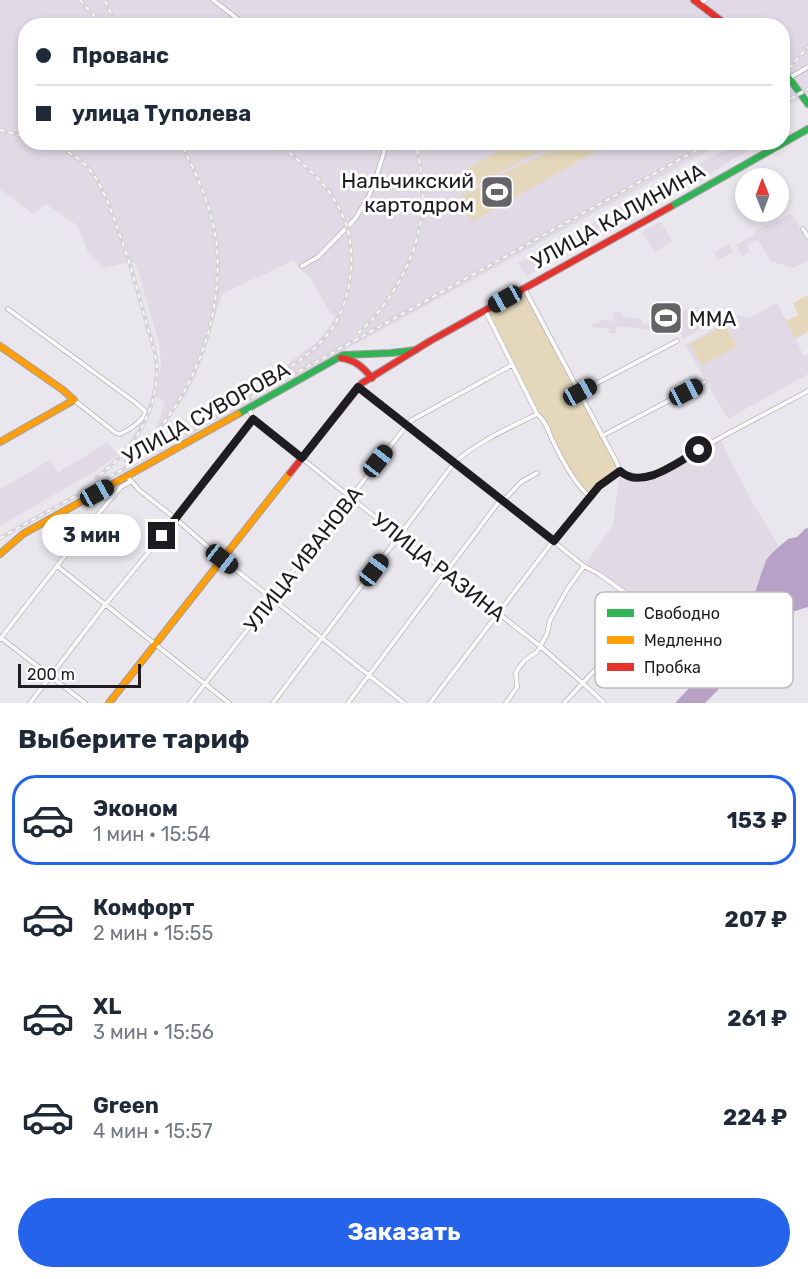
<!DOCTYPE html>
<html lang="ru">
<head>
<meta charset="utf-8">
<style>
  body { margin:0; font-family:Rubik,sans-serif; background:#f2f2f3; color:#1f2937; height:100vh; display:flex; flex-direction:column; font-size:22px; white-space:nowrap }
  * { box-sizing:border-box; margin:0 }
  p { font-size:20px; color:#747a83 }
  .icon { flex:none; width:33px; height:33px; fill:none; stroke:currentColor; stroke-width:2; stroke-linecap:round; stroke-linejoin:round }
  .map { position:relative; height:703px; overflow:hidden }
  .side { display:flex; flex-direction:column; background:#fff; flex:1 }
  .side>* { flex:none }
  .banner { position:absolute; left:18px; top:18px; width:772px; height:132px; border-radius:24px; box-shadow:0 3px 9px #0003; display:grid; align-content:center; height:132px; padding:0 18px; background:#fff }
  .needle { width:39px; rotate:359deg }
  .tools { position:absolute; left:735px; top:168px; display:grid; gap:12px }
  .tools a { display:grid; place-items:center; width:54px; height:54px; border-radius:50%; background:#fff; box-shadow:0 3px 9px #0003; font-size:30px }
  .scale { position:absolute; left:18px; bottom:15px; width:123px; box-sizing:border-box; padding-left:6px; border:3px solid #1f1c21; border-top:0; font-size:16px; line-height:21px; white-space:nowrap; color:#1f1c21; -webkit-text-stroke:4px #fff; paint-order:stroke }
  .end { position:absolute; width:27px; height:27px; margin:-14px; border:8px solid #1f1c21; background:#fff; box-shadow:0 0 0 3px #fff }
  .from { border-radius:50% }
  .bubble { position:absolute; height:42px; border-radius:21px; background:#fff; box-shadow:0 3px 9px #0003; font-size:20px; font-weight:700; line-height:42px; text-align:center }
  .car { position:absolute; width:18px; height:36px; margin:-18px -9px; border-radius:8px; box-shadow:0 0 4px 2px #0007; background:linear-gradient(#222 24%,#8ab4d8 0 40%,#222 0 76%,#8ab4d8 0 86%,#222 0) }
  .banner b { display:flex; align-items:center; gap:21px; height:57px; font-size:22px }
  .banner b+b { border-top:2px solid #e0e1e3 }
  .banner i { width:15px; height:15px; background:#1f2937 }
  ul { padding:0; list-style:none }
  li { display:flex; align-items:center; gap:18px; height:90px; margin:0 12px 9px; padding:0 6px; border:3px solid transparent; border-radius:24px }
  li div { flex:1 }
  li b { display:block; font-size:22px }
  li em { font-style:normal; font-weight:700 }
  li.active { border-color:#2563eb }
  li>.icon { width:54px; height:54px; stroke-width:1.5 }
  h2 { padding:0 18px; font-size:27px; line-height:72px }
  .action { display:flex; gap:12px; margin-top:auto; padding:12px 18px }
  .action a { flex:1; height:69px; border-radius:36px; background:#2563eb; color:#fff; font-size:24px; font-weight:700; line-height:69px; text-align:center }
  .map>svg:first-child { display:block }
  .built { fill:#e2d9e7 }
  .green { fill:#e4d7bc }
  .water { fill:#b8a1c7 }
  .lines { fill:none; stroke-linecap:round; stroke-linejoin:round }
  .street-casing { stroke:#a09da2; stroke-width:5 }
  .fast-casing { stroke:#a09da2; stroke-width:8 }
  .slow-casing { stroke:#a09da2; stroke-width:8 }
  .jam-casing { stroke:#a09da2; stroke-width:8 }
  .street { stroke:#fcfbfc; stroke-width:4 }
  .fast { stroke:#30b455; stroke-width:6 }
  .slow { stroke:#ff9f0a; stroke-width:6 }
  .jam { stroke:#e5322d; stroke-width:6 }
  .rail-casing { stroke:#d6d4d7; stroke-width:4 }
  .rail { stroke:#fff; stroke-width:1.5; stroke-dasharray:4.5; stroke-linecap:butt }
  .route { stroke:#1f1c21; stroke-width:8 }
  .labels { text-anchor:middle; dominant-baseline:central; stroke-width:6; stroke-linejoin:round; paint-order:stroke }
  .poi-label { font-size:21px; fill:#1f1c21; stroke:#fff; text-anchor:end }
  .street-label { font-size:21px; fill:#1f1c21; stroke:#fff }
  .key { fill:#fff; stroke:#bcbbbc; stroke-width:1.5 }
  .key-label { font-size:16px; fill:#1f1c21 }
</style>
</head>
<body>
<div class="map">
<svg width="808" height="703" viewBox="0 0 808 703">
  <rect width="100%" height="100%" fill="#eae6ed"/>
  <path class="built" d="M0,0H808V95L783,109V26H26V142L722,143L338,354L172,445L168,439L266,383L267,379L318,341L328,329L335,317L328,309L309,276L300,269L294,260L222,294L197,373L187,393L160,431L156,428L165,402L155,396L161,364L159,343L136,264L128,262L104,268L88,253L78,226L46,204L33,214L0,189Z
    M739,142L763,143L733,159L698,183L688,168L712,157Z
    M633,201L638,213L550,261L528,276L522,270L518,263Z
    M792,214L808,242V260L794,268L771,262L758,240L747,245L750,252L742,256L736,245L755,234L756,230Z
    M660,221L672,241L655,252L642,232Z
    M729,244L733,252L718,260L714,252Z
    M777,303L804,356L808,354V374L728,419L685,345L739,315L748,318Z
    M691,307L711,311L712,314H717L720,319L683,339L681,333L682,332L678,322L682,319L680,313Z
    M614,312L622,313V317L642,319V323L651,324L650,330L617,326L616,333H609V329L592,327L593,323L599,324L600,320L613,321Z
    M718,439L722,443L752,502L779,546L766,560L751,604L727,652L698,632L664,618L662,620L643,612L645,607L584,566L613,525L620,471L629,477L651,476Z
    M107,442L118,455L102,467L0,526V489L50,460L58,473Z"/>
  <path class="green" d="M515,142L555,143L463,192L454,177L462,173V171Z
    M564,143H611L472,222L458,198L521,164L523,165Z
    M524,288L620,471L606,479L589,496L580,488L537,414L485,310Z
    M808,295V332L795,339L786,321L798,315L793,303Z
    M725,325L737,347L702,365L690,344Z"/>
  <path class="water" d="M808,528V607L772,618L766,621L753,636L728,680L705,703H675L707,669L727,652L751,604L766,560L773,552L788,539L797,537L805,529Z"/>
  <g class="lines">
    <defs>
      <path id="street" d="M213,0L247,26
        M699,4L705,0
        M789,78L808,67
        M803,229L808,237
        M302,266L318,257L355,219L369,196L376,178L387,142
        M524,288L617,463L620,471
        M8,309L136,403L146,412C141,423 131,429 120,434L116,433L74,400
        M485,310L537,414C545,420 548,430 552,439C560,456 575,484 589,496
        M358,388L455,462L584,566L599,574L645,607L642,614L608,656L564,703
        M580,392L677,341
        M249,408L253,419L350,497L540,646L586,686L604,703
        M602,436L704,382
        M620,471C631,480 644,479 657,474L727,434L808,391
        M127,476L139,490L176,519L222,559L404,703
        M57,566L229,703
        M0,637L85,703
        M0,639L89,525L121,487L131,481
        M30,703L105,605L176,519L198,489L253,419
        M190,703L407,425L412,420L512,365
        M273,703L455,462C479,441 509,428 537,414
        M348,703L501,499L506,498L521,482L537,473
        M430,703L553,541L589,496L602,483L620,471
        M506,703L517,687L516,673L518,669L525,660L537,652L547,634L550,620L568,588L584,566"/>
      <path id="fast" d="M783,70L808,104
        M670,207L808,129
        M238,414L343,355L391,353L416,350"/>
      <path id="slow" d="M0,346L63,390L74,400L0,442
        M0,554L23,534L238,414
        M109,703L290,473"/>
      <path id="jam" d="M694,0L728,26
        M341,358C355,360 363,367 372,378
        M290,473L362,383L430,341L670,207"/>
    </defs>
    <use href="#street" class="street-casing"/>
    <use href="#fast" class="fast-casing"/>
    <use href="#slow" class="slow-casing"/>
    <use href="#jam" class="jam-casing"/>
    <use href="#street" class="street"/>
    <use href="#fast" class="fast"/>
    <use href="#slow" class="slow"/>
    <use href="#jam" class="jam"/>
    <defs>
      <path id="rail" d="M80,0L103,26
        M105,1L117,26
        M310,22L315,26
        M783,75L808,47
        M783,103L808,89
        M0,130L26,137
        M43,142C61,148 78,155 90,170C103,187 110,207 117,227C128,257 137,287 145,318C150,337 158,356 157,376C153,420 131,452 96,478
        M275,142C324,178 359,214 350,279C347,299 340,318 328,334C315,350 299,361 282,373
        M358,333C391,305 418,255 422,212C424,189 421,165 415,142
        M126,461C186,415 223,326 217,250C215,215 197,174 180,142
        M0,538L711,142"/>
    </defs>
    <use href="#rail" class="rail-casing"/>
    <use href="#rail" class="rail"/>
  </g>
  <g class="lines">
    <path class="route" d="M162,536L253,419L302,458L358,387L554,541L599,486L620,471C642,491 678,462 699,450"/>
  </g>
  <defs>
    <symbol id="stadium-square" viewBox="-11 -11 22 22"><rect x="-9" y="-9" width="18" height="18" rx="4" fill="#666368" stroke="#fff"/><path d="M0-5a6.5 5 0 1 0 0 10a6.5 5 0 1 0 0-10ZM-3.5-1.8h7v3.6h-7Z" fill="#fff"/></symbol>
  </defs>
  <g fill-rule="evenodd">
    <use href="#stadium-square" x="478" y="173" width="38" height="38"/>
    <use href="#stadium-square" x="647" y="299" width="38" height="38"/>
  </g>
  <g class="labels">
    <g class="poi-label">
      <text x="474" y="180">Нальчикский<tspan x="474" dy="24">картодром</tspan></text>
      <text x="689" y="318" text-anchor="start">MMA</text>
    </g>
    <g class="street-label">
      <text transform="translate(618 216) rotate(-29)">УЛИЦА КАЛИНИНА</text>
      <text transform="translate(206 413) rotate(-29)">УЛИЦА СУВОРОВА</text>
      <text transform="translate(303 559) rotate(-52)">УЛИЦА ИВАНОВА</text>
      <text transform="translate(439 567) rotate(38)">УЛИЦА РАЗИНА</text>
    </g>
  </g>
  <rect x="595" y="592" width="198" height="96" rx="9" class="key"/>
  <rect x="607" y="609" width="27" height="8" fill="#30b455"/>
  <rect x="607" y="636" width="27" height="8" fill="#ff9f0a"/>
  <rect x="607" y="663" width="27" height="8" fill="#e5322d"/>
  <g class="key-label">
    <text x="644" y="619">Свободно</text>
    <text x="644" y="646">Медленно</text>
    <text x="644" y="673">Пробка</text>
  </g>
</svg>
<div class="tools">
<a><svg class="needle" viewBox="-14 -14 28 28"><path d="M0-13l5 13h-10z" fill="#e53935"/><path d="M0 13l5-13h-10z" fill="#747a83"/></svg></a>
</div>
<div class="scale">200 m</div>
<i class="end from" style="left:699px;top:450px"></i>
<i class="end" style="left:162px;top:536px"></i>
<div class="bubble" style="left:42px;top:514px;width:99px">3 мин</div>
<i class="car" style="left:505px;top:299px;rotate:241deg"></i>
<i class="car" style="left:580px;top:392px;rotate:61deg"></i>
<i class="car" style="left:686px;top:392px;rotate:62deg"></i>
<i class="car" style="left:378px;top:461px;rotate:38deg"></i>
<i class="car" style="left:97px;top:493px;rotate:61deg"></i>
<i class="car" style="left:222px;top:559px;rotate:128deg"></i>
<i class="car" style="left:374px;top:570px;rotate:37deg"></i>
<div class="banner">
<b><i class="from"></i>Прованс</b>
<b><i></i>улица Туполева</b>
</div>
</div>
<section class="side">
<h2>Выберите тариф</h2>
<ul>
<li class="active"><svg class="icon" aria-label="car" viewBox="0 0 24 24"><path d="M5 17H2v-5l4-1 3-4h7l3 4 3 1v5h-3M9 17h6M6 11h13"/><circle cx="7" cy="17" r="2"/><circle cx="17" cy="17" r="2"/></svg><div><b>Эконом</b><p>1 мин · 15:54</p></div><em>153 ₽</em></li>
<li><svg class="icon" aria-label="car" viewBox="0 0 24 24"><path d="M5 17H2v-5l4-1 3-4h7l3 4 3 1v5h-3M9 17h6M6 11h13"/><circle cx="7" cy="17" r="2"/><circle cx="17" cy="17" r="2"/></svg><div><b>Комфорт</b><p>2 мин · 15:55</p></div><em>207 ₽</em></li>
<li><svg class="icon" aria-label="car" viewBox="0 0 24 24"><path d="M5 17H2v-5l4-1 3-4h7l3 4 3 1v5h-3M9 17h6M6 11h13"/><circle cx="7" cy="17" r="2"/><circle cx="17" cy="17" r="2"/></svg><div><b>XL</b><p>3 мин · 15:56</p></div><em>261 ₽</em></li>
<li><svg class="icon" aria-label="car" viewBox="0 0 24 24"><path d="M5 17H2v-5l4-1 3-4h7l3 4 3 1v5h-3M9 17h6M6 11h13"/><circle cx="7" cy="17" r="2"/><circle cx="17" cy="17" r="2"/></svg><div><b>Green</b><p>4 мин · 15:57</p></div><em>224 ₽</em></li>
</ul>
<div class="action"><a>Заказать</a></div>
</section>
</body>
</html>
